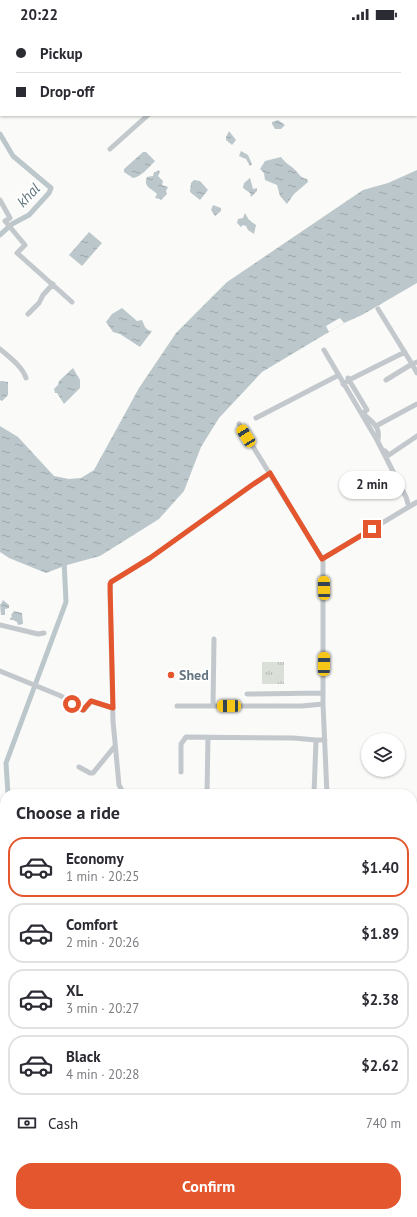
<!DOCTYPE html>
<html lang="en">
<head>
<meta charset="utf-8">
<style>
  body { margin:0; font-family:"PT Sans",sans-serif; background:#f2f2f3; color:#2b2b33; height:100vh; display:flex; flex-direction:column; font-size:15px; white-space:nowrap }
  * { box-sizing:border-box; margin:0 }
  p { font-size:13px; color:#7c7c81 }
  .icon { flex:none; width:22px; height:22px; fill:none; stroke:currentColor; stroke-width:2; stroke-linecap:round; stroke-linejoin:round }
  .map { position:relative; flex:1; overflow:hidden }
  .sheet { position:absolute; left:0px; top:761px; width:417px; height:428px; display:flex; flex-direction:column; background:#fff; border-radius:16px 16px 0 0; box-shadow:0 1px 3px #0004 }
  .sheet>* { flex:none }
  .top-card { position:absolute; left:0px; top:0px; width:417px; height:88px; box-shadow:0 1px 3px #0004; display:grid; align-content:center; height:88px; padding:0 16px; background:#fff }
  .tools { position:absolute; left:361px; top:705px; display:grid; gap:8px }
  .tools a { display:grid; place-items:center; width:44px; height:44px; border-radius:50%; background:#fff; box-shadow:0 1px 3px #0004; font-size:20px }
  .end { position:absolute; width:18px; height:18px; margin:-9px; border:5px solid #e4572e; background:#fff; box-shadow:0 0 0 2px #fff }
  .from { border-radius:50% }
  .bubble { position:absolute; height:28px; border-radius:14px; background:#fff; box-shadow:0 1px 3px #0004; font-size:13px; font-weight:600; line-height:28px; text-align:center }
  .car { position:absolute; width:12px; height:24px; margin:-12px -6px; border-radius:5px; box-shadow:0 0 3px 1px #0007; background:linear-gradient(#f5c518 24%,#345 0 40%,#f5c518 0 76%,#345 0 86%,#f5c518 0) }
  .top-card b { display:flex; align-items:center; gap:14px; height:38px; font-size:15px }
  .top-card b+b { border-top:1px solid #e1e1e2 }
  .top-card i { width:10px; height:10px; background:#2b2b33 }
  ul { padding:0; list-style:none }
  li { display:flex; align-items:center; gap:12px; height:60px; margin:0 8px 6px; padding:0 8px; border:2px solid #e1e1e2; border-radius:16px }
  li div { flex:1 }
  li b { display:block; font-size:15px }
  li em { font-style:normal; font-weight:600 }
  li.current { border-color:#e4572e }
  li>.icon { width:36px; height:36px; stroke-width:1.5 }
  h2 { padding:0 16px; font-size:18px; line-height:48px }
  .pay { display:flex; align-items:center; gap:10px; height:44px; padding:0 16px; font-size:15px }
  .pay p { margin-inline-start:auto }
  .action { display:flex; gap:8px; margin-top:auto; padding:8px 16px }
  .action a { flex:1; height:46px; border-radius:16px; background:#e4572e; color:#fff; font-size:16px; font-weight:600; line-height:46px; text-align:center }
  .status { display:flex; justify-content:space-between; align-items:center; height:28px; padding:0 20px; background:#fff; direction:ltr }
  .status svg { height:11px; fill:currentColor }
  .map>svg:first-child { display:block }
  .grass { fill:url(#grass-tufts) }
  .water { fill:url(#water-ripples) }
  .pier { fill:#fafaf8 }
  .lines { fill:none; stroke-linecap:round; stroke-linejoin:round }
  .canal { stroke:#bbc7cb; stroke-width:5 }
  .minor { stroke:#c3c8cc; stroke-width:5 }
  .route { stroke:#e4572e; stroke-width:5 }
  .poi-dot { fill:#e4572e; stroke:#fff; stroke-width:1.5 }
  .labels { text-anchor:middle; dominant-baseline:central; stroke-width:4; stroke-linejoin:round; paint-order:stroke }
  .poi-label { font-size:14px; font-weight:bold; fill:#657683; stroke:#fff; text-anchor:start }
  .water-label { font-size:15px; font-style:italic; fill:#60757c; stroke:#fff }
</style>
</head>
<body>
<div class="status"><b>20:22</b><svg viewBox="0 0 49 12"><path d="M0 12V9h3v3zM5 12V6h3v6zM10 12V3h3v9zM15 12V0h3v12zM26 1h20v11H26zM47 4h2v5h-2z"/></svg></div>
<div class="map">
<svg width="417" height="1189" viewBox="0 0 417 1189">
  <defs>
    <pattern id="grass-tufts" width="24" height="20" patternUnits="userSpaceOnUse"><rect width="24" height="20" fill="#dadfd7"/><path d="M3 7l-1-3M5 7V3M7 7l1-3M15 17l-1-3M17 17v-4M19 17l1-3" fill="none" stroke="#b4b9b4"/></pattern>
    <pattern id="water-ripples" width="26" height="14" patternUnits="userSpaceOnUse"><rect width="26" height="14" fill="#bbc7cb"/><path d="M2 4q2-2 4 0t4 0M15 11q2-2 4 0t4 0" fill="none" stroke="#9ca6aa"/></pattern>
  </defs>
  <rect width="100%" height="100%" fill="#fafaf8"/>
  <path class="grass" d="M262,634H284V656H262Z"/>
  <path class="water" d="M278,92L285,97L281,101H275L272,96V94Z
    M229,103L236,112L232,117L226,112V109Z
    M241,123L248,127L252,136L250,138L246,131L239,128Z
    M143,124H146L155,133C149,139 141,149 133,150L124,144V141Z
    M281,129C285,135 290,137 294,141C299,145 300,150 307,151L308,154L294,166L287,176L280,168L277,157L265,152L264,145L260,141L265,133Z
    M158,142L160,144L158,148L163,153L162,157L168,159L166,163L167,166L161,172L160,171L155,170L157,166C151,160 143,159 147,149L153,148L154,144H156Z
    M417,142V255L362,287L344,295L262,344L219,390L201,419L184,463L159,491L100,528L67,537L46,545L9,530L0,524V398L18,409L54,448L69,451L81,450L94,442L139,360L176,305L227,254L363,162L388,155Z
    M250,150L253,161L257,160V163L251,169L250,165L243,160L244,155Z
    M194,152L200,153L208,162L200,172L190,164L191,155Z
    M213,177L221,180V183L215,188L211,182Z
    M245,185L249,192L256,197L254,206L248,202L246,198L243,197L241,199L237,195L238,191L243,190Z
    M89,204L102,215L82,238L69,227Z
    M122,280L137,293L142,292L145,299L148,302L152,303L140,319L120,306L113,304L106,294L112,286Z
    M73,340L80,352V360L64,376L57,365H55L54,361L58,357L59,353Z
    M0,353L8,354V367L2,373L0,372Z
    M3,572L9,577V580L5,581V587H1L0,576H1Z
    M14,583L22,585L23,596L18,597L17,594L13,592H10V590L12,589L11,587Z
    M414,1094H417V1173L412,1161V1096Z"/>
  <path class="pier" d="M340,290L344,295L329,304L326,298Z"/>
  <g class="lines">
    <path class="canal" d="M0,106L13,128L51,160L49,165L29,187L12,196L0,207
      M8,766L6,735L66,574L64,532
      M0,865L5,850
      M0,887L5,899
      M82,1184L83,1189"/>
    <path class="minor" d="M113,1L114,0
      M343,1L344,0
      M0,73L1,72
      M110,121L148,87
      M0,172L10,190L5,193L25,217L17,225L72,274
      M378,281L412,336L386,352
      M28,286L39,275L43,267L53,256
      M0,321C9,329 22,338 26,350
      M324,322L377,412L406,469L409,479
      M417,334L412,336L417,345
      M348,350L349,352L405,324
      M343,356L349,352L367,382L363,385C367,391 376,394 378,403C379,406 378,410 378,413
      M256,390L339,347
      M239,396L323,532V676L327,766
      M376,398L417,376
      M385,423L389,427L417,408
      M322,531L417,474
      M0,597L38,606L44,605
      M0,643L61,668L82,682H84L90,674L91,673L113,680
      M247,666L323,665
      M177,678H302L323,676
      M213,678L214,611
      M79,739L90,745H93L115,718
      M181,744V716L186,709L293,710L316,712
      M124,766L119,757L113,693L110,564L111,554L150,530L252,457L270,445
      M207,766L208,709
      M314,766L316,712H325
      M0,1096L5,1092
      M0,1125L5,1135
      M16,1184L18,1189"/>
  </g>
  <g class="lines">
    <path class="route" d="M72,676L83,682L91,673L113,680L110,556L111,554L150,530L252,457L270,445L322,531L372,501"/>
  </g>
  <circle class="poi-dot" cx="171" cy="647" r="4"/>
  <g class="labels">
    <g class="poi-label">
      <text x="179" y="647">Shed</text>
    </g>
    <g class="water-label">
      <text transform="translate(28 167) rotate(-47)">khal</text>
    </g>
  </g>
</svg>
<div class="tools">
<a><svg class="icon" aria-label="layers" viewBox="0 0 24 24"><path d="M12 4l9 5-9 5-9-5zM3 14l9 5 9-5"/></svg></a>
</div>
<i class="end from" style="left:72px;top:676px"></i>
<i class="end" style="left:372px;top:501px"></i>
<div class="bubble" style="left:339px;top:443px;width:66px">2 min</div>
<i class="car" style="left:246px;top:408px;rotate:328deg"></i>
<i class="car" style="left:324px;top:560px;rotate:359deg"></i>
<i class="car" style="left:324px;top:636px;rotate:1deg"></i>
<i class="car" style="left:229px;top:678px;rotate:270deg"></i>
<div class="top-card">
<b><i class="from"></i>Pickup</b>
<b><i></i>Drop-off</b>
</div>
<section class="sheet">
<h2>Choose a ride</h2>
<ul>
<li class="current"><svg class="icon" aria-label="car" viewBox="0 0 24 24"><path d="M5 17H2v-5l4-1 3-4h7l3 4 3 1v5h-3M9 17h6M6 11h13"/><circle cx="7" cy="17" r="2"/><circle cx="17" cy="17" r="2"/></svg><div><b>Economy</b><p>1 min · 20:25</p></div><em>$1.40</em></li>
<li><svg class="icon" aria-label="car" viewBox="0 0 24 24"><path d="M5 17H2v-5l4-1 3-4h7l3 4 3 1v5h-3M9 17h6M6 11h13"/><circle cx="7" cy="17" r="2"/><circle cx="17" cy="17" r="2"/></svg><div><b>Comfort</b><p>2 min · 20:26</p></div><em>$1.89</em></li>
<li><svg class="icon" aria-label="car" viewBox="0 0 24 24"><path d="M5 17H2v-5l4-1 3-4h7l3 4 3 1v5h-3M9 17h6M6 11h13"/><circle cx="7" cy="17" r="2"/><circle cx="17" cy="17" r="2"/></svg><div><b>XL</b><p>3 min · 20:27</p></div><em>$2.38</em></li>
<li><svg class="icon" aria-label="car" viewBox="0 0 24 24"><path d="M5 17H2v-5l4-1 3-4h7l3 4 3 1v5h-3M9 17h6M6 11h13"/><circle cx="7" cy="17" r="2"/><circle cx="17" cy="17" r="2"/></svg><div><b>Black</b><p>4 min · 20:28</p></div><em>$2.62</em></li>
</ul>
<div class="pay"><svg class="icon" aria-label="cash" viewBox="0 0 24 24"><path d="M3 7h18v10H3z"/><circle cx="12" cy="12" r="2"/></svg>Cash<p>740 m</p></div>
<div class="action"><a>Confirm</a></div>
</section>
</div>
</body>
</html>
